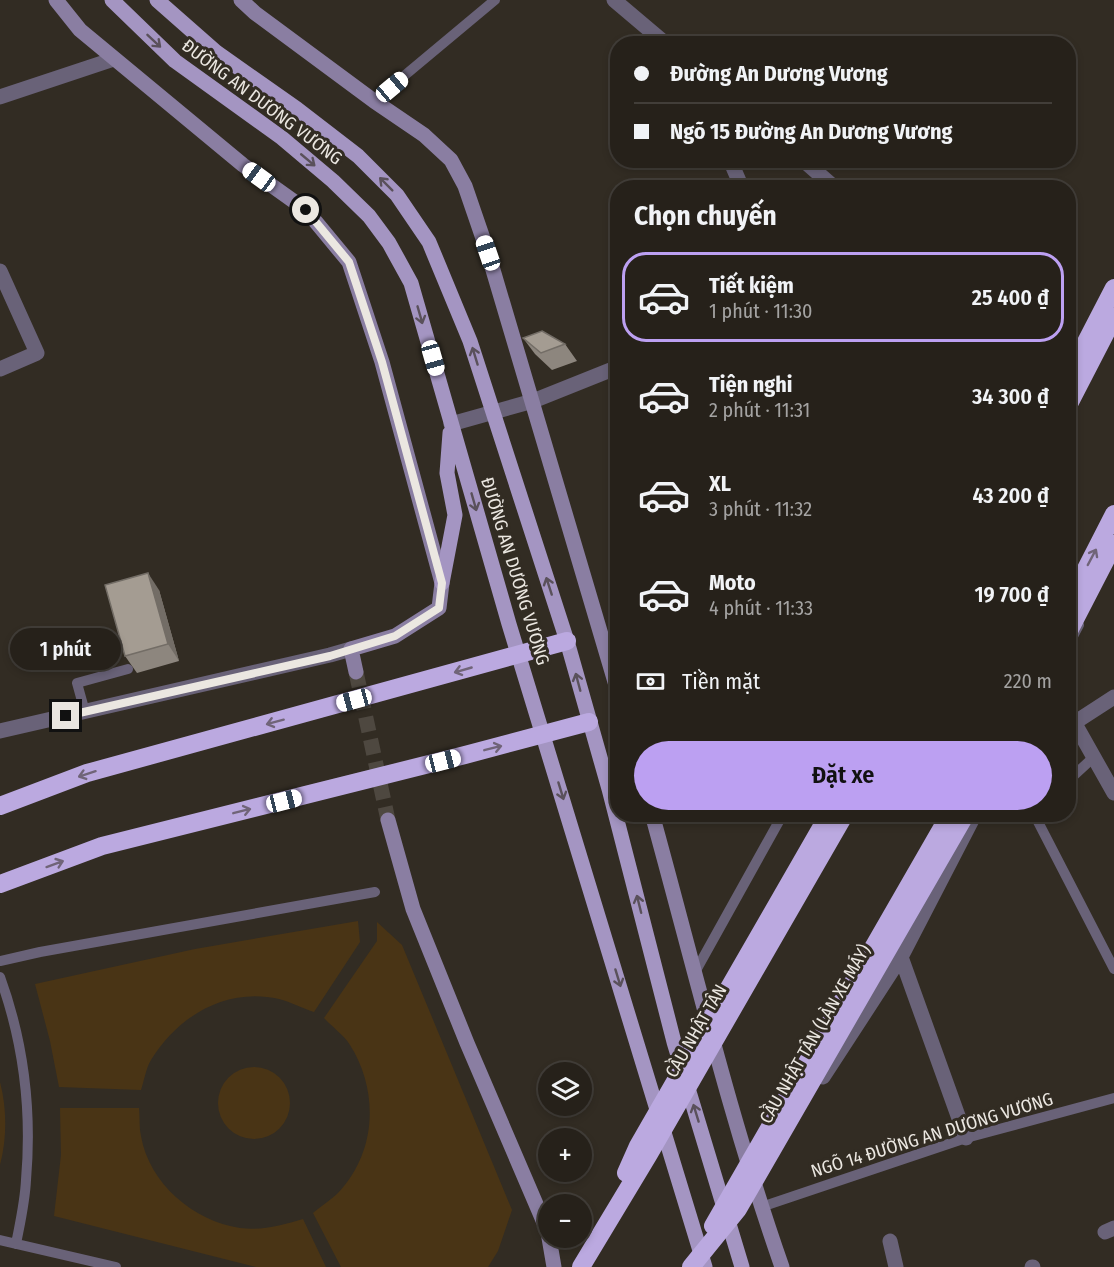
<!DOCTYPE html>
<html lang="vi">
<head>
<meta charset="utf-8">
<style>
  body { margin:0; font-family:"Fira Sans Condensed",sans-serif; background:#322e27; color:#f1f3f6; height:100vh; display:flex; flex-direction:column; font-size:22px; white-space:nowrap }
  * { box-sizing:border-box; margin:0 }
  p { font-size:20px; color:#a4a3a2 }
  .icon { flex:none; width:33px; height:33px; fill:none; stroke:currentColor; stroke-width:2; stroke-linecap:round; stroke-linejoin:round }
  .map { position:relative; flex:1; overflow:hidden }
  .panel { position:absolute; left:610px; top:180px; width:466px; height:642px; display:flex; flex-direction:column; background:#26211a; border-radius:24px; box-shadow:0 3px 9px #0003,0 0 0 2px #423e39 }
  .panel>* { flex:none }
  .hud { position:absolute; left:610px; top:36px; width:466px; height:132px; border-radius:24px; box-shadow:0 3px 9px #0003,0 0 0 2px #423e39; display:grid; align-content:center; height:132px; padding:0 24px; background:#26211a }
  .tools { position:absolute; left:538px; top:1062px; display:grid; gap:12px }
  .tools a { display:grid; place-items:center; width:54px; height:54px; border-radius:50%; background:#26211a; box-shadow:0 3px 9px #0003,0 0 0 2px #423e39; font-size:30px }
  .end { position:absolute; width:27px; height:27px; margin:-14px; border:8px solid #ebe7e1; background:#111; box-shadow:0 0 0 3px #111 }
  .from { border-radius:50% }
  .bubble { position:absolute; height:42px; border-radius:21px; background:#26211a; box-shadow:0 3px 9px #0003,0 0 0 2px #423e39; font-size:20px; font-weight:600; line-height:42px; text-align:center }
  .car { position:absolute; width:18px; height:36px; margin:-18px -9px; border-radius:8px; box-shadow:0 0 4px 2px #0007; background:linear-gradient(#fff 24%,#345 0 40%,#fff 0 76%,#345 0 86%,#fff 0) }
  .hud b { display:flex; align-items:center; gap:21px; height:57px; font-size:22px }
  .hud b+b { border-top:2px solid #423e39 }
  .hud i { width:15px; height:15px; background:#f1f3f6 }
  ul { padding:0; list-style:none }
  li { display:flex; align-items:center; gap:18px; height:90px; margin:0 12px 9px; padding:0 12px; border:3px solid transparent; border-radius:24px }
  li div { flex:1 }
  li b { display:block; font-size:22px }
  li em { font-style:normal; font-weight:600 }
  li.active { border-color:#bca0f2 }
  li>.icon { width:54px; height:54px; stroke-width:1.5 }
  h2 { padding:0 24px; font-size:27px; line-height:72px }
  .pay { display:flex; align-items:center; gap:15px; height:66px; padding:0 24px; font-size:22px }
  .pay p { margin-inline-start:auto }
  .button { display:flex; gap:12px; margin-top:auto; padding:12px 24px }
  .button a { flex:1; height:69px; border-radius:36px; background:#bca0f2; color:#111; font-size:24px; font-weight:600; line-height:69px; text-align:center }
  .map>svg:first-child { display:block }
  .green { fill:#493415 }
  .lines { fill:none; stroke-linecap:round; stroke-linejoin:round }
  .secondary-tunnel { stroke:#4e4840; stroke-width:15; stroke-dasharray:15 8; stroke-linecap:butt }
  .lane { stroke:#696278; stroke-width:10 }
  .street { stroke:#696278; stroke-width:15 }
  .secondary { stroke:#8a7ea2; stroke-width:15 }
  .primary { stroke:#a495c2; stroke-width:15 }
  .highway { stroke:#bba9e0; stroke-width:18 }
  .highway-bridge { stroke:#bba9e0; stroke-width:18 }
  .wall { fill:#8d867e }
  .shaded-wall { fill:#736d66 }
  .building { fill:#a49c92; stroke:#736d66; stroke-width:1.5 }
  .oneway { stroke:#5a515b }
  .oneway2 { stroke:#706478 }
  .route { stroke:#ebe7e1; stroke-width:8 }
  .labels { text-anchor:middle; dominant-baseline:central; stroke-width:6; stroke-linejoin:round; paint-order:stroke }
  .street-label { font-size:18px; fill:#ebe7e1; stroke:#322c23 }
</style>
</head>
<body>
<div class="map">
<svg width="1114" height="1267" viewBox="0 0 1114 1267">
  <rect width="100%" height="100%" fill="#322c23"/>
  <path class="green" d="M358,921L360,942L314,1012C302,1008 291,1002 279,999C226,987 178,1016 151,1060C146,1068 144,1081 141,1090L59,1087L50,1041L35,984L195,949Z
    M377,922L402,945L512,1210L498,1251L488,1267H341L313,1213C321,1206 331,1200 338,1193C377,1152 379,1091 350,1045C344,1035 332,1027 324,1018L377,941Z
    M218 1103a36 36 0 1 1 72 0a36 36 0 1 1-72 0Z
    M0,1082C7,1109 7,1138 0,1165Z
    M60,1108H139C140,1117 139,1127 141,1136C149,1183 193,1221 240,1228C261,1231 283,1225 303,1219L326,1267H256L54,1216L61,1155Z"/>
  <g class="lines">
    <path class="secondary-tunnel" d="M356,672L388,820"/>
    <path class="lane" d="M374,101L495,0
      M1070,642L1079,625
      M85,712L77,683L128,669
      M1070,779L1095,756
      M1034,814L1114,969
      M0,961L40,952L375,892
      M694,974L783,814
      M0,977C24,1043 32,1110 26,1180C25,1202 20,1223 16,1244
      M761,1207L966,1138L1114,1098
      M0,1240L116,1267"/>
    <path class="street" d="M614,0L666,44
      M0,97L114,59
      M730,160L742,188
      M803,160L835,188
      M0,271L37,353L0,369
      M451,424L533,401L618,367
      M1070,715L1114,793
      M1074,723L1114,697
      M0,731L330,655L351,649
      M901,957L966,1138
      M823,1077L901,957L975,814
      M1105,1232L1114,1228
      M890,1241L896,1267
      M1032,1267H1033"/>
    <path class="secondary" d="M56,0L80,30L243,165L306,210L349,262L382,362L442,583L439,608L395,636L351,649L356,672
      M241,0L255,13L374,101L424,135L451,160L465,186L488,253L618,692
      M652,814C694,966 730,1119 782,1267
      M388,820L413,909L467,1043L548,1232L554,1267"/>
    <path class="primary" d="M112,0L175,61L282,138L333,181L369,216L389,243L411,283L509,624L705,1267
      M157,0L216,52L297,109L358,156L397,195L429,242L470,341L567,641L609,789L674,1042L742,1267
      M442,583L455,515L447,473L450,433"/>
    <path class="highway" d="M1070,373L1114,288
      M1070,402L1114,317
      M1070,600L1114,514
      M1070,629L1114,544
      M0,806L87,773L567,641
      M0,884L102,846L465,755L589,722"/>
    <path class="highway-bridge" d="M626,1173L638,1146L829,814
      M713,1226L950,814
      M581,1267L649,1154L845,814
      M691,1267L738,1209L966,814"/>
  </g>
  <path class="wall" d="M523,338L565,344L577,361L552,370L535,354Z
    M159,590L179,661L137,673L125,656Z"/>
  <path class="shaded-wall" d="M148,573L159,590L179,661L168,644Z"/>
  <path class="building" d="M542,331L565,344L541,353L523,338Z
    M148,573L168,644L125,656L105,585Z"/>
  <defs><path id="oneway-shaft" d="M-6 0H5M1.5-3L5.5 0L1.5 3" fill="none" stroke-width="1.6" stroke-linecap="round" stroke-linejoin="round" transform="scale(1.5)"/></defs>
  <g class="oneway">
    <use href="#oneway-shaft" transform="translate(154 41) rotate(43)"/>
    <use href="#oneway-shaft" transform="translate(308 160) rotate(40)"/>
    <use href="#oneway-shaft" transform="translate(386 184) rotate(-135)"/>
    <use href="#oneway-shaft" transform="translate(420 315) rotate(74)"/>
    <use href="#oneway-shaft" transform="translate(475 356) rotate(-107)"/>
    <use href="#oneway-shaft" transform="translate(474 502) rotate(74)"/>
    <use href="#oneway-shaft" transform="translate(549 586) rotate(-108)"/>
    <use href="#oneway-shaft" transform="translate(578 682) rotate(-105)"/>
    <use href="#oneway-shaft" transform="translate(561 791) rotate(73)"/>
    <use href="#oneway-shaft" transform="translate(639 904) rotate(-104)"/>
    <use href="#oneway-shaft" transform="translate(618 978) rotate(73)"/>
    <use href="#oneway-shaft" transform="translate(696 1113) rotate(-107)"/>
  </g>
  <g class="oneway2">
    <use href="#oneway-shaft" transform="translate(1092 557) rotate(-62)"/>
    <use href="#oneway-shaft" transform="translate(463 670) rotate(164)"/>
    <use href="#oneway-shaft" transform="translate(275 722) rotate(165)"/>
    <use href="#oneway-shaft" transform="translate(493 748) rotate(-14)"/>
    <use href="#oneway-shaft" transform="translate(87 774) rotate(162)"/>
    <use href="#oneway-shaft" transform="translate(242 811) rotate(-14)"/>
    <use href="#oneway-shaft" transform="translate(55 864) rotate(-20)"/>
  </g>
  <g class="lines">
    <path class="route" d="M66,716L330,656L395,636L439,608L442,583L382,362L349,262L306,210"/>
  </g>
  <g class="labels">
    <g class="street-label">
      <text transform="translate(262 102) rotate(37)">ĐƯỜNG AN DƯƠNG VƯƠNG</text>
      <text transform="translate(515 571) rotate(73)">ĐƯỜNG AN DƯƠNG VƯƠNG</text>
      <text transform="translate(696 1031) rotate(-60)">CẦU NHẬT TÂN</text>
      <text transform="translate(815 1034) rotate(-60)">CẦU NHẬT TÂN (LÀN XE MÁY)</text>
      <text transform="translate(932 1135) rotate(-17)">NGÕ 14 ĐƯỜNG AN DƯƠNG VƯƠNG</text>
    </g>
  </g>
</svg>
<div class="tools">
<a><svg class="icon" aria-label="layers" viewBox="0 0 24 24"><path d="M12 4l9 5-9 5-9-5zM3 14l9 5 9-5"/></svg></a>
<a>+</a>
<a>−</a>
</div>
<i class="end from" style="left:306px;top:210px"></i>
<i class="end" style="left:66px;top:716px"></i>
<div class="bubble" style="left:10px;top:628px;width:111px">1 phút</div>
<i class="car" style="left:392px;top:87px;rotate:50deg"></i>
<i class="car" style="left:259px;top:177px;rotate:306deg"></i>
<i class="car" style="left:488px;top:253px;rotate:341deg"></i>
<i class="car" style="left:433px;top:358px;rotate:164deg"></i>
<i class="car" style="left:354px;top:700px;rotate:255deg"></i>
<i class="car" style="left:443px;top:761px;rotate:76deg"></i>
<i class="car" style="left:284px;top:801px;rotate:76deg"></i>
<div class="hud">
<b><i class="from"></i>Đường An Dương Vương</b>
<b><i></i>Ngõ 15 Đường An Dương Vương</b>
</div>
<section class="panel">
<h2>Chọn chuyến</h2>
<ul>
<li class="active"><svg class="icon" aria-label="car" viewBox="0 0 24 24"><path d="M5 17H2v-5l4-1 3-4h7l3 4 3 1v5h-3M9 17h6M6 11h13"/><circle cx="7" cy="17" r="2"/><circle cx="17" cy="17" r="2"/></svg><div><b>Tiết kiệm</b><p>1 phút · 11:30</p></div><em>25 400 ₫</em></li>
<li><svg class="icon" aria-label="car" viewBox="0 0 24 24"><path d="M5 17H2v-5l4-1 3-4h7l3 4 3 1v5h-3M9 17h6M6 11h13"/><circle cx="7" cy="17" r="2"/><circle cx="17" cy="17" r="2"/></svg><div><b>Tiện nghi</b><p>2 phút · 11:31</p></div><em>34 300 ₫</em></li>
<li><svg class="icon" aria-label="car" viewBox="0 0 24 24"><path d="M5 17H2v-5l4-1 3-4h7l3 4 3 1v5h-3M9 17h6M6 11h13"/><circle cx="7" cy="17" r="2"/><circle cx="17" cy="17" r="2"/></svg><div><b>XL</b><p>3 phút · 11:32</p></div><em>43 200 ₫</em></li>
<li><svg class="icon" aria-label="car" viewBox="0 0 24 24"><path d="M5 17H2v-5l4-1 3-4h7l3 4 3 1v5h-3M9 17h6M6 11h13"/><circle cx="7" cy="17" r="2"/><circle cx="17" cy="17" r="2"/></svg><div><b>Moto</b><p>4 phút · 11:33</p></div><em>19 700 ₫</em></li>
</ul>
<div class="pay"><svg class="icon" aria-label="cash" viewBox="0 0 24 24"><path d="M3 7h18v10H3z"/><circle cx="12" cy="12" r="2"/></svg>Tiền mặt<p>220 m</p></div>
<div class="button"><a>Đặt xe</a></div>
</section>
</div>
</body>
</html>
